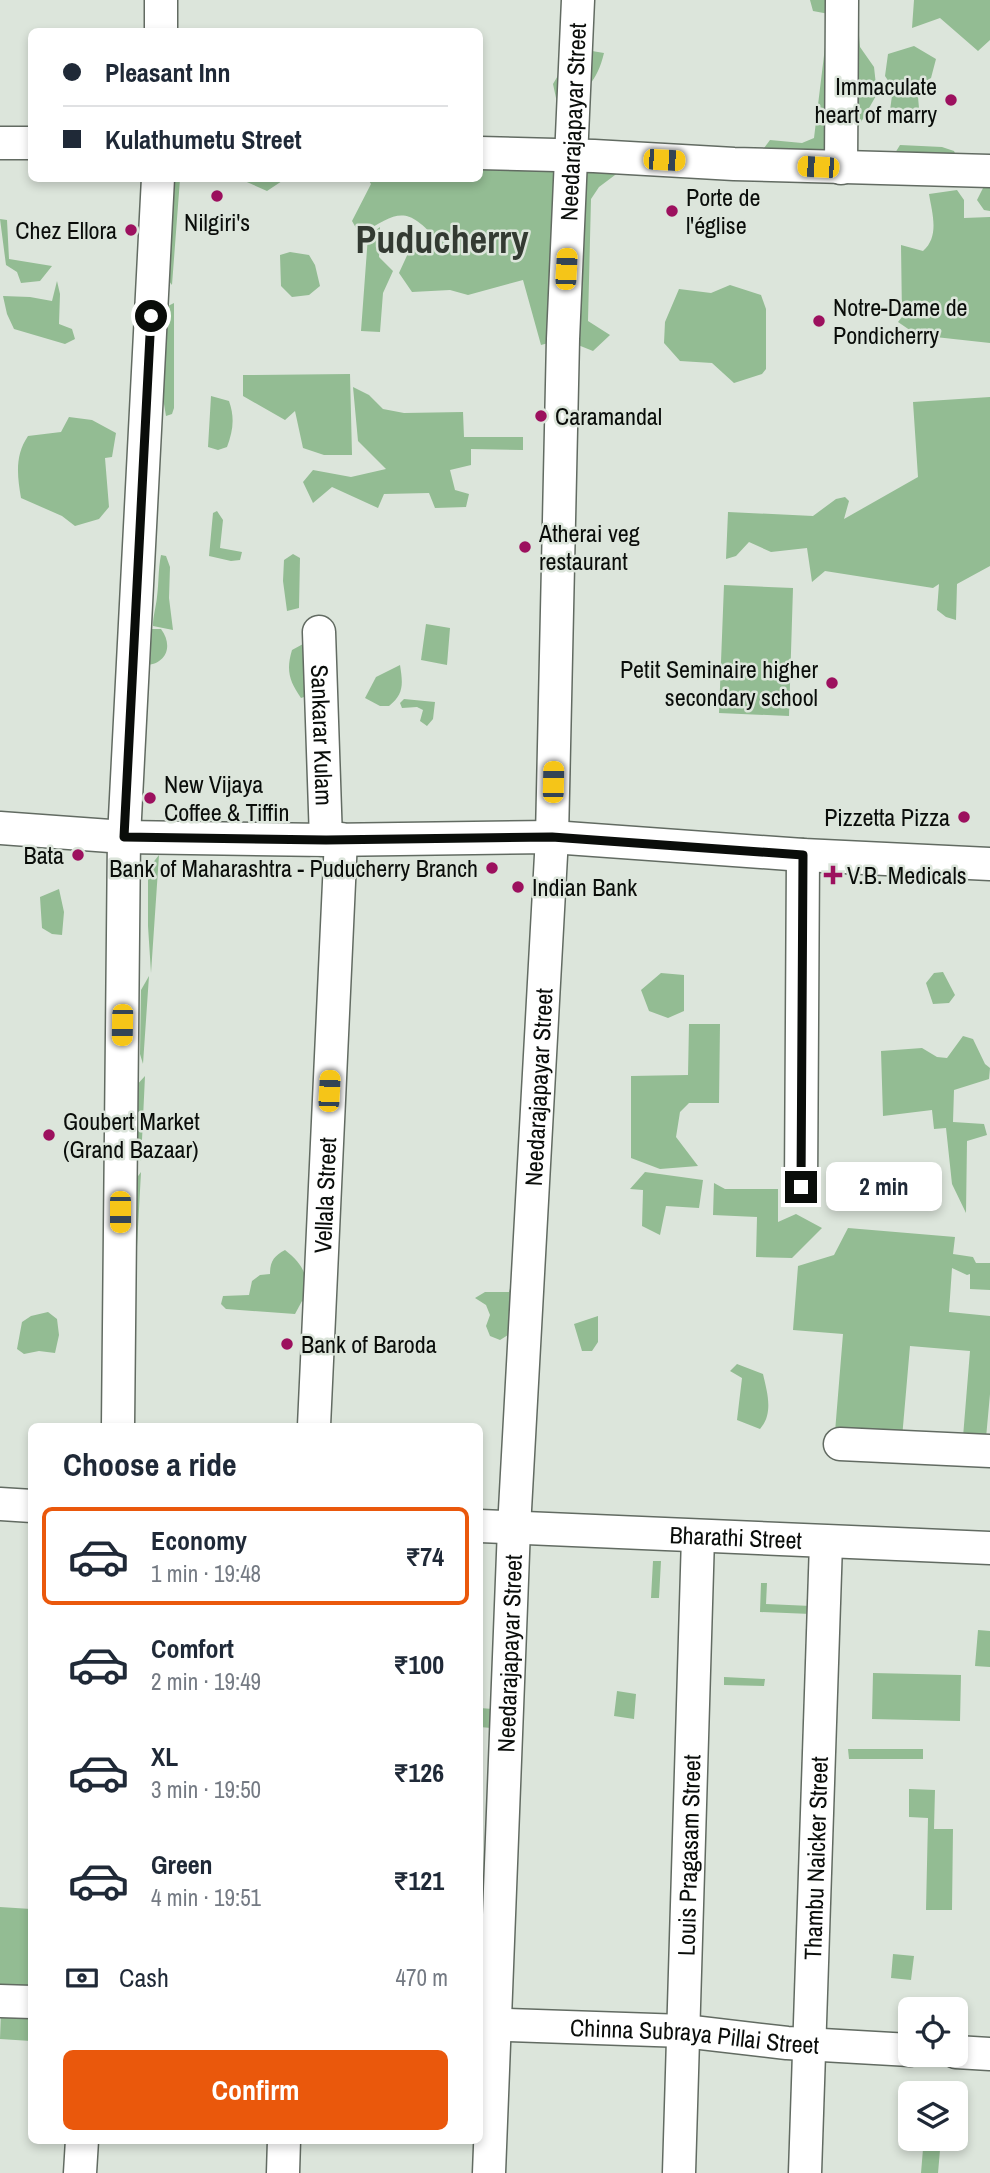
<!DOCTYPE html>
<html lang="en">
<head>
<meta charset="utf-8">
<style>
  body { margin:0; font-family:"Archivo Narrow",sans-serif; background:#f6f6f7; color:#1f2937; height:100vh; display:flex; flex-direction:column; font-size:26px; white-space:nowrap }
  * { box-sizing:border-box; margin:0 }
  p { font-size:23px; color:#747a83 }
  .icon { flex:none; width:38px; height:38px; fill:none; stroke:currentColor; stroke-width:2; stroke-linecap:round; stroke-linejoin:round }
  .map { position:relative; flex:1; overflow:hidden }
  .details { position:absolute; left:28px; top:1423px; width:455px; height:721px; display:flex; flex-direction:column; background:#fff; border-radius:10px; box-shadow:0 4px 10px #0003 }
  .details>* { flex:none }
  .hud { position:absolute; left:28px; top:28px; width:455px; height:154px; border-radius:10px; box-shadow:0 4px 10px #0003; display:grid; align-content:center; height:154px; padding:0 35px; background:#fff }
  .tools { position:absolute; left:898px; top:1997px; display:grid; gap:14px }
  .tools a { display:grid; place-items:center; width:70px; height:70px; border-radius:10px; background:#fff; box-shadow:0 4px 10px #0003; font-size:35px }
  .end { position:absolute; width:32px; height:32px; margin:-16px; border:9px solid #0a0d0a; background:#fff; box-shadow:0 0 0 4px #fff }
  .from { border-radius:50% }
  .bubble { position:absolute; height:49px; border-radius:10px; background:#fff; box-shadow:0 4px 10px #0003; font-size:23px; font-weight:700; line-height:49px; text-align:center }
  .car { position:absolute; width:21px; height:42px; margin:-21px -10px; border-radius:9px; box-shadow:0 0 5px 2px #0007; background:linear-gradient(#f5c518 24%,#345 0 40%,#f5c518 0 76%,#345 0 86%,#f5c518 0) }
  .hud b { display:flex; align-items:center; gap:24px; height:66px; font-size:26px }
  .hud b+b { border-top:2px solid #e0e1e3 }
  .hud i { width:18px; height:18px; background:#1f2937 }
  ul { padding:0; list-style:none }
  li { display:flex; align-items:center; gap:21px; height:98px; margin:0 14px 10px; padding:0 21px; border:4px solid transparent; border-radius:10px }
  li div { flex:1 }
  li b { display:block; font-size:26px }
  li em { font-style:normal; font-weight:700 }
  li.on { border-color:#ea580c }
  li>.icon { width:63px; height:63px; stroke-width:1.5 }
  h2 { padding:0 35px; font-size:32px; line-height:84px }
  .pay { display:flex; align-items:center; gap:18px; height:77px; padding:0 35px; font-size:26px }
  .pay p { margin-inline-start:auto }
  .cta { display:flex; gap:14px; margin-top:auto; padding:14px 35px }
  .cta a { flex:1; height:80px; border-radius:10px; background:#ea580c; color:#fff; font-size:28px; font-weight:700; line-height:80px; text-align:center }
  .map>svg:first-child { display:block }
  .green { fill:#93bc93 }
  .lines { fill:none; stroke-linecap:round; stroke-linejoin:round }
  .minor-casing { stroke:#626b62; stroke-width:35 }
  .minor { stroke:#fff; stroke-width:32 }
  .route { stroke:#0a0d0a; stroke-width:9 }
  .poi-dot { fill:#9c105e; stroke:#dce5db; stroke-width:2.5 }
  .labels { text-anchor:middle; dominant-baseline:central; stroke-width:5; stroke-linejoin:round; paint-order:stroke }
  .poi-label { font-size:24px; fill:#0a0d0a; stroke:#dce5db; text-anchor:start }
  .street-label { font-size:24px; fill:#0a0d0a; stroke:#dce5db }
  .town-label { font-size:38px; font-weight:bold; fill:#333a32; stroke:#dce5db }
</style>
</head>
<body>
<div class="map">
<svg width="990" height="2173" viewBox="0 0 990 2173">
  <rect width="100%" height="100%" fill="#dce5db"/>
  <path class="green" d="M810,0H856L860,47L874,67L877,94L856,131L826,162L761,152L770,140L802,143L814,138L829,14L813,11Z
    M914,0H990V40L978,51L940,18L912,28Z
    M914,46L936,59L931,78L917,86L920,119L906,123L889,118L893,88L885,76L888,54Z
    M592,51L604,53C597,83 584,90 566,112L556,98L553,84L563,67Z
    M480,138L623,169L599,187L591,199L588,321L610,335L593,351L563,339L541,345L523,280L468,295L450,290L412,292L399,273L410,249L439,242C406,205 399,211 360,235L352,221L371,184L368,179L480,178Z
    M900,145L942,147L954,151L960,165L892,158Z
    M172,179H180L172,285L165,276Z
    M240,179H285L267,191Z
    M990,180V211L984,210L977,200L986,182Z
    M957,190L964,200V218L990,217V343L917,335L898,322L902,317L901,245L923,251C940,236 932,213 929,194Z
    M0,219L7,220L9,259L52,266L40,281L21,283L17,272L6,265Z
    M380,227L379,257L393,271L383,293L380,332L361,331L368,236Z
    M290,252L309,255L315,265L320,286L309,295L292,297L281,286L280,255Z
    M57,281L60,294L59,324L72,329L75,339L65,344L14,329L7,314L3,296L30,297L52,301Z
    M730,285L761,295L766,309V369L762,374L734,383L712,363L680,361L664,343L665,322L679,289L711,293Z
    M174,303V408L172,414L166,416L162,392L166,307Z
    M350,374L352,455H324L303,448L295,411L285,420L243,396V375Z
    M353,387L369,395L383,409L404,413L463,412L464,437H523V450L471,449V465L450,470L455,490L469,494L466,507L435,508L429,493L384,494L378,508L332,487L313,503L303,482L313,470L351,477L386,469L358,441Z
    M211,396L229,401C235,418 233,431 227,447L218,450L208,447Z
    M990,397V566L957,584L956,620L946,617L937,610L939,584L933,588L825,571L812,582L807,548L771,552L749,542L736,556L726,559L728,512L813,516L836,499L845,497L849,501L844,519L918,477L913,402Z
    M69,417L92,420L116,433L112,457L105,458L109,507L99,519L75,526L62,516L21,498C17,475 15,455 28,436L61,432Z
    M217,511L223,520L220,548L242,552L240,560L231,561L209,556L213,513Z
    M293,554L300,558L299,608L287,611L283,581L284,560Z
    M161,555L166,556L170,567L169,598L173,630L153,626C153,616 156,607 157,597C159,582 158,570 161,555Z
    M724,585L793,588L789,716L719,713Z
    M426,624L450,628L447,665L421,660Z
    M142,629H161C175,648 164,667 141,665Z
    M303,644L313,649L310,695L301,698C289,681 286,670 292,650Z
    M400,665C403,684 404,694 389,706H380L365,698L376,677Z
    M404,699L435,702L433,719L427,726L420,721L423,710L417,707L402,708L400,703Z
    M159,855L151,973L148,926V869Z
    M59,889L64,912L62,935L52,934L42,928L40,897Z
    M943,972L955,995L949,1003L933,1004L926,983L934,973Z
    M661,973L684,975V1011L668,1018L649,1011L641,990Z
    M149,976L143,1064L140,1054L141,990Z
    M689,1024H720L719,1103H689L680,1112L676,1137L698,1166L660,1169L631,1158V1076L688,1075Z
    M963,1036L973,1039L985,1064L990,1068L989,1079L954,1090L953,1122L984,1124L987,1135L967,1141L966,1213L952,1184L946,1128L934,1129L932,1110L883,1116L881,1051L922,1048L937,1057L947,1058Z
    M145,1076L141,1161L133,1127L134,1088Z
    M141,1172L136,1265H131L136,1179Z
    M645,1172L703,1180L699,1208L666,1206L660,1235L642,1226L643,1190L630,1189Z
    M714,1183L725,1189H778V1222L796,1214L822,1228L792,1258L756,1257L757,1217L713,1215Z
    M848,1228L955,1237L953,1254L973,1257L976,1263H990V1290L970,1289V1274L967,1275L952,1268L949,1312L990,1316V1394L986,1438L963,1437L970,1351L910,1346L902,1438L835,1432L843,1334L793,1330L798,1266L834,1255Z
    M285,1250C308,1268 307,1279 309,1307L302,1301L295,1314L226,1309L221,1304L223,1296L249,1295L252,1281L260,1275L270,1274C270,1261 274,1256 285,1250Z
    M511,1285L516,1287L508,1335L500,1340L490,1336L486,1326L490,1315L486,1305L475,1298L485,1292H509Z
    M48,1312L57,1319L59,1335L55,1353L39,1351L24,1354L17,1349L22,1322L31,1316Z
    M598,1316V1342L592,1351H582L574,1324Z
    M737,1364L763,1374C767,1392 774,1413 760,1429L737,1420L742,1378L730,1371Z
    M653,1561H661L659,1598H651Z
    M761,1583H767L766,1604L811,1606V1614L760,1612Z
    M978,1630L990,1631V1667L975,1666Z
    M873,1673L961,1675L960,1721L872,1719Z
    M724,1677L765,1679L764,1686L724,1685Z
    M617,1691L636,1694L634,1719L614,1716Z
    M480,1708L493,1709L491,1728L480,1727Z
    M848,1749H923V1759H849Z
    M909,1789L935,1790L934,1829H953L952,1910H926L928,1818L909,1817Z
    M481,1893H488L484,1958H480Z
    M0,1907L31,1909V1989L0,1987Z
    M893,1954L914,1956L911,1980L891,1978Z
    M1,2011L31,2013V2041L0,2039Z
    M923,2149L940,2150L938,2173H921Z"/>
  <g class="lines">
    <defs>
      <g id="minor">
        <path d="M161,32V0"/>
        <path d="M0,143H32"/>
        <path d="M480,153L594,156L734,164L990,171"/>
        <path d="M841,168L842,0"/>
        <path id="s1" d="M319,632L326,840"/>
        <path d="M0,828L124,837L326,840L552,837L803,855L990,864"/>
        <path d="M801,1187L803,855"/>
        <path d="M118,1426L124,837L158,178"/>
        <path id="s2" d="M314,1426L341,839"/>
        <path d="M840,1444L990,1451"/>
        <path d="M0,1504L32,1506"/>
        <path id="s3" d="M480,1526L990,1548"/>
        <path d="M0,2001L32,2002"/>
        <path id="s4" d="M480,2024L684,2031L787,2043L910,2050"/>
        <path d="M956,2052L990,2054"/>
        <path d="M80,2173L82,2140"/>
        <path d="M283,2173L284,2140"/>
        <path id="s5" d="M489,2173L514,1528L552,837L563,339L578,0"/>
        <path id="s6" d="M679,2173L698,1537"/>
        <path id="s7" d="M805,2173L826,1543"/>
      </g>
    </defs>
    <use href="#minor" class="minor-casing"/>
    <use href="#minor" class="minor"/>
  </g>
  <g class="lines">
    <path class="route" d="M151,316L124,837L326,840L552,837L803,855L801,1187"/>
  </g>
  <g class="poi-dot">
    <circle cx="951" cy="100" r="7"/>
    <circle cx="217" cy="196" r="7"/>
    <circle cx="672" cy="211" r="7"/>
    <circle cx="131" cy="230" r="7"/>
    <circle cx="819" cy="321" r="7"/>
    <circle cx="541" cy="416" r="7"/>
    <circle cx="525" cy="547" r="7"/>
    <circle cx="832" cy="683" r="7"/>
    <circle cx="150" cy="798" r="7"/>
    <circle cx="964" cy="817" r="7"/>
    <circle cx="78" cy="855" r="7"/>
    <circle cx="492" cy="868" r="7"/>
    <path d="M829.5 864.5h7v7h7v7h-7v7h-7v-7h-7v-7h7z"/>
    <circle cx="518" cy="887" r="7"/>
    <circle cx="49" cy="1135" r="7"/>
    <circle cx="287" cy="1344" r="7"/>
  </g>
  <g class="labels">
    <g class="poi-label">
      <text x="937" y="86" text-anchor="end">Immaculate<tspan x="937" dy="28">heart of marry</tspan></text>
      <text x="686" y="197">Porte de<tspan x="686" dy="28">l'église</tspan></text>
      <text x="217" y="222" text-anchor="middle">Nilgiri's</text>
      <text x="117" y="230" text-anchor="end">Chez Ellora</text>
      <text x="833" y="307">Notre-Dame de<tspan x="833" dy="28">Pondicherry</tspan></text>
      <text x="555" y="416">Caramandal</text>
      <text x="539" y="533">Atherai veg<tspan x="539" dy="28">restaurant</tspan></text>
      <text x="818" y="669" text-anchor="end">Petit Seminaire higher<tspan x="818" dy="28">secondary school</tspan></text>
      <text x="164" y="784">New Vijaya<tspan x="164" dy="28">Coffee &amp; Tiffin</tspan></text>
      <text x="950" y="817" text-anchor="end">Pizzetta Pizza</text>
      <text x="64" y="855" text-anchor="end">Bata</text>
      <text x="478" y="868" text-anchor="end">Bank of Maharashtra - Puducherry Branch</text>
      <text x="847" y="875">V.B. Medicals</text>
      <text x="532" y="887">Indian Bank</text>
      <text x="63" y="1121">Goubert Market<tspan x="63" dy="28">(Grand Bazaar)</tspan></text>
      <text x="301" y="1344">Bank of Baroda</text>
    </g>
    <g class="street-label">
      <text stroke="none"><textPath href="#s5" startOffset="2053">Needarajapayar Street</textPath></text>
      <text stroke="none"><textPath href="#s1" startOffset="103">Sankarar Kulam</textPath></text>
      <text stroke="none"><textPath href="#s5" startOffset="1087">Needarajapayar Street</textPath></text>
      <text stroke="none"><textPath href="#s2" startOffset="231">Vellala Street</textPath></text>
      <text stroke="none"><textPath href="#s3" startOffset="256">Bharathi Street</textPath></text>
      <text stroke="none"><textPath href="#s5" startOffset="520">Needarajapayar Street</textPath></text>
      <text stroke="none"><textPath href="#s6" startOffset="318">Louis Pragasam Street</textPath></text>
      <text stroke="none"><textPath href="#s7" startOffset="315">Thambu Naicker Street</textPath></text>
      <text stroke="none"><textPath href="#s4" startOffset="215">Chinna Subraya Pillai Street</textPath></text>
    </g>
    <g class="town-label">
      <text x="442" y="239">Puducherry</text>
    </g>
  </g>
</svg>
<div class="tools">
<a><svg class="icon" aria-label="locate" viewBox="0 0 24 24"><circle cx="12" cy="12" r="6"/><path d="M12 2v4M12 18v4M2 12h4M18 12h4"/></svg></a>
<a><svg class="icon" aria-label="layers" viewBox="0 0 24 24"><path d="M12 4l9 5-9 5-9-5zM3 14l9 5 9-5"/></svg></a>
</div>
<i class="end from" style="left:151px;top:316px"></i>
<i class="end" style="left:801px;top:1187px"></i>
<div class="bubble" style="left:826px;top:1162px;width:116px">2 min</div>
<i class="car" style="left:664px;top:160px;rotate:93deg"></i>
<i class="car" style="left:818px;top:167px;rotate:273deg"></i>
<i class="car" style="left:566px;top:269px;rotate:3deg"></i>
<i class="car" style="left:553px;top:782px;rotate:1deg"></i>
<i class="car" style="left:122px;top:1025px;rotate:181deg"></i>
<i class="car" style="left:329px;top:1091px;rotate:3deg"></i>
<i class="car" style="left:120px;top:1212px;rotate:180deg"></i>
<div class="hud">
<b><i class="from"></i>Pleasant Inn</b>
<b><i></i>Kulathumetu Street</b>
</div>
<section class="details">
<h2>Choose a ride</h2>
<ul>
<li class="on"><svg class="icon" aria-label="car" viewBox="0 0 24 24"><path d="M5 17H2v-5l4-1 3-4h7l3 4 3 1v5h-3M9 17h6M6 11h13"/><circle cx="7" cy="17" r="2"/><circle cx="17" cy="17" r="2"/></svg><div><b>Economy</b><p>1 min · 19:48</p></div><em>₹74</em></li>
<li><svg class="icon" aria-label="car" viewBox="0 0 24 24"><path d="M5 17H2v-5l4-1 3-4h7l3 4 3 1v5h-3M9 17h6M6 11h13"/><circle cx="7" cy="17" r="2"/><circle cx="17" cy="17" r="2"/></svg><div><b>Comfort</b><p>2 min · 19:49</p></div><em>₹100</em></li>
<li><svg class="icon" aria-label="car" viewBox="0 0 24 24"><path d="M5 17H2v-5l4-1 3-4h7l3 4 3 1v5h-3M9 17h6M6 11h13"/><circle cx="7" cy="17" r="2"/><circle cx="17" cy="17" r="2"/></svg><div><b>XL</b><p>3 min · 19:50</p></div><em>₹126</em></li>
<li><svg class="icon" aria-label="car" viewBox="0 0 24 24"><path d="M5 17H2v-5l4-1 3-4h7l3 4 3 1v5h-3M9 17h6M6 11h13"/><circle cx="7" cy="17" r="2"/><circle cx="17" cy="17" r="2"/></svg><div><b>Green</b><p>4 min · 19:51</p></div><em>₹121</em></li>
</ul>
<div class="pay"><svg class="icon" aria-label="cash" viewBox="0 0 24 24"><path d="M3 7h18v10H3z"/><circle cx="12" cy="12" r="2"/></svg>Cash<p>470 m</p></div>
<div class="cta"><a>Confirm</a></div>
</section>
</div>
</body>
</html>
